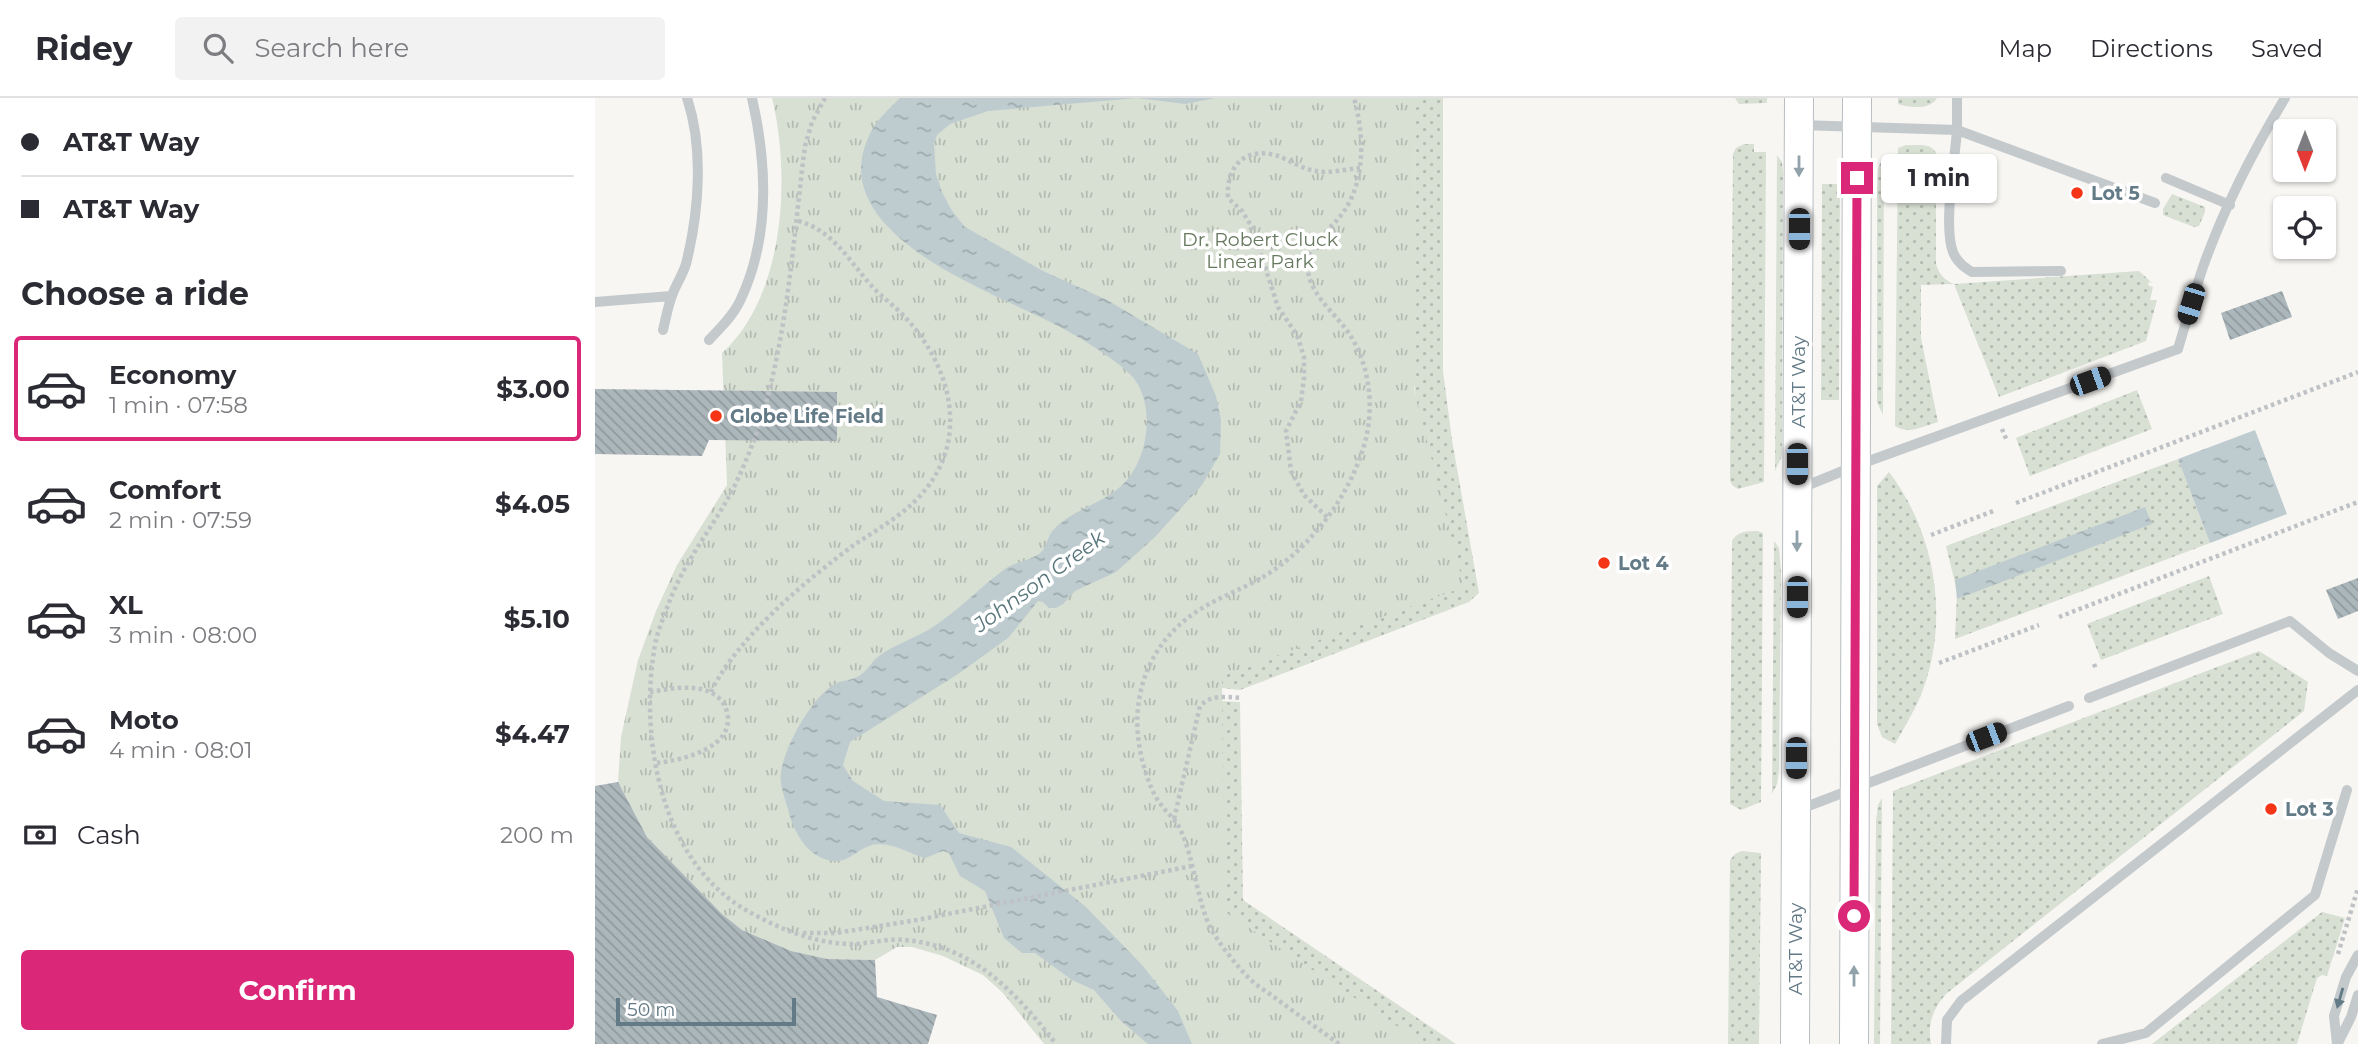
<!DOCTYPE html>
<html lang="en">
<head>
<meta charset="utf-8">
<style>
  body { margin:0; font-family:Montserrat,sans-serif; background:#f2f2f3; color:#2b2b33; height:100vh; display:flex; flex-direction:column; font-size:26px; white-space:nowrap }
  * { box-sizing:border-box; margin:0 }
  p { font-size:23px; color:#7c7c81 }
  .icon { flex:none; width:38px; height:38px; fill:none; stroke:currentColor; stroke-width:2; stroke-linecap:round; stroke-linejoin:round }
  .map { position:relative; flex:1; overflow:hidden }
  .details { display:flex; flex-direction:column; background:#fff; width:595px }
  .details>* { flex:none }
  .top-card { display:grid; align-content:center; height:154px; padding:0 21px; background:#fff }
  .needle { width:46px; rotate:180deg }
  .controls { position:absolute; left:1678px; top:21px; display:grid; gap:14px }
  .controls a { display:grid; place-items:center; width:63px; height:63px; border-radius:7px; background:#fff; box-shadow:0 2px 5px #0004; font-size:35px }
  .scale { position:absolute; left:21px; bottom:18px; width:180px; box-sizing:border-box; padding-left:7px; border:4px solid #637a87; border-top:0; font-size:19px; line-height:24px; white-space:nowrap; color:#637a87; -webkit-text-stroke:5px #fff; paint-order:stroke }
  .end { position:absolute; width:32px; height:32px; margin:-16px; border:9px solid #db2777; background:#fff; box-shadow:0 0 0 4px #fff }
  .from { border-radius:50% }
  .bubble { position:absolute; height:49px; border-radius:7px; background:#fff; box-shadow:0 2px 5px #0004; font-size:23px; font-weight:700; line-height:49px; text-align:center }
  .car { position:absolute; width:21px; height:42px; margin:-21px -10px; border-radius:9px; box-shadow:0 0 5px 2px #0007; background:linear-gradient(#222 24%,#8ab4d8 0 40%,#222 0 76%,#8ab4d8 0 86%,#222 0) }
  .top-card b { display:flex; align-items:center; gap:24px; height:66px; font-size:26px }
  .top-card b+b { border-top:2px solid #e1e1e2 }
  .top-card i { width:18px; height:18px; background:#2b2b33 }
  ul { padding:0; list-style:none }
  li { display:flex; align-items:center; gap:21px; height:105px; margin:0 14px 10px; padding:0 7px; border:4px solid transparent; border-radius:7px }
  li div { flex:1 }
  li b { display:block; font-size:26px }
  li em { font-style:normal; font-weight:700 }
  li.current { border-color:#db2777 }
  li>.icon { width:63px; height:63px; stroke-width:1.5 }
  h2 { padding:0 21px; font-size:32px; line-height:84px }
  .pay { display:flex; align-items:center; gap:18px; height:77px; padding:0 21px; font-size:26px }
  .pay p { margin-inline-start:auto }
  .button { display:flex; gap:14px; margin-top:auto; padding:14px 21px }
  .button a { flex:1; height:80px; border-radius:7px; background:#db2777; color:#fff; font-size:28px; font-weight:700; line-height:80px; text-align:center }
  header { display:flex; align-items:center; gap:42px; box-sizing:border-box; height:98px; padding:0 35px; background:#fff; border-bottom:2px solid #e1e1e2 }
  header strong { font-size:33px }
  nav { display:flex; gap:38px; margin-inline-start:auto; font-size:24px }
  .search { width:490px; height:63px; background:#f2f2f3; display:flex; align-items:center; gap:18px; box-sizing:border-box; padding:0 24px; border-radius:7px; color:#7c7c81; font-size:26px }
  main { display:flex; flex:1; min-height:0 }
  .map>svg:first-child { display:block }
  .grass { fill:url(#grass-dots) }
  .park { fill:url(#park-tufts) }
  .water { fill:url(#water-ripples) }
  .building { fill:url(#building-back-hatch) }
  .lines { fill:none; stroke-linecap:round; stroke-linejoin:round }
  .secondary-casing { stroke:#b8bec2; stroke-width:30 }
  .path { stroke:#bfc2c4; stroke-width:4.5; stroke-dasharray:3.5 3.5; stroke-linecap:butt }
  .lane { stroke:#c4c9cc; stroke-width:10 }
  .secondary { stroke:#fff; stroke-width:28 }
  .oneway { fill:#92a2ab }
  .oneway2 { fill:#637a87 }
  .route { stroke:#db2777; stroke-width:9 }
  .poi-dot { fill:#f43516; stroke:#fff; stroke-width:2.5 }
  .labels { text-anchor:middle; dominant-baseline:central; stroke-width:7; stroke-linejoin:round; paint-order:stroke }
  .poi-label { font-size:19px; font-weight:bold; fill:#637a87; stroke:#fff; text-anchor:start }
  .park-label { font-size:19px; fill:#66785e; stroke:#fff }
  .street-label { font-size:19px; fill:#637a87; stroke:#fff }
  .water-label { font-size:21px; font-style:italic; fill:#59767c; stroke:#fff }
</style>
</head>
<body>
<header>
<strong>Ridey</strong>
<div class="search"><svg class="icon" aria-label="search" viewBox="0 0 24 24"><circle cx="10" cy="10" r="6"/><path d="M15 15l6 6"/></svg>Search here</div>
<nav><a>Map</a><a>Directions</a><a>Saved</a></nav>
</header>
<main>
<section class="details">
<div class="top-card">
<b><i class="from"></i>AT&amp;T Way</b>
<b><i></i>AT&amp;T Way</b>
</div>
<h2>Choose a ride</h2>
<ul>
<li class="current"><svg class="icon" aria-label="car" viewBox="0 0 24 24"><path d="M5 17H2v-5l4-1 3-4h7l3 4 3 1v5h-3M9 17h6M6 11h13"/><circle cx="7" cy="17" r="2"/><circle cx="17" cy="17" r="2"/></svg><div><b>Economy</b><p>1 min · 07:58</p></div><em>$3.00</em></li>
<li><svg class="icon" aria-label="car" viewBox="0 0 24 24"><path d="M5 17H2v-5l4-1 3-4h7l3 4 3 1v5h-3M9 17h6M6 11h13"/><circle cx="7" cy="17" r="2"/><circle cx="17" cy="17" r="2"/></svg><div><b>Comfort</b><p>2 min · 07:59</p></div><em>$4.05</em></li>
<li><svg class="icon" aria-label="car" viewBox="0 0 24 24"><path d="M5 17H2v-5l4-1 3-4h7l3 4 3 1v5h-3M9 17h6M6 11h13"/><circle cx="7" cy="17" r="2"/><circle cx="17" cy="17" r="2"/></svg><div><b>XL</b><p>3 min · 08:00</p></div><em>$5.10</em></li>
<li><svg class="icon" aria-label="car" viewBox="0 0 24 24"><path d="M5 17H2v-5l4-1 3-4h7l3 4 3 1v5h-3M9 17h6M6 11h13"/><circle cx="7" cy="17" r="2"/><circle cx="17" cy="17" r="2"/></svg><div><b>Moto</b><p>4 min · 08:01</p></div><em>$4.47</em></li>
</ul>
<div class="pay"><svg class="icon" aria-label="cash" viewBox="0 0 24 24"><path d="M3 7h18v10H3z"/><circle cx="12" cy="12" r="2"/></svg>Cash<p>200 m</p></div>
<div class="button"><a>Confirm</a></div>
</section>
<div class="map">
<svg width="1763" height="946" viewBox="0 0 1763 946">
  <defs>
    <pattern id="grass-dots" width="8" height="8" patternUnits="userSpaceOnUse" patternTransform="scale(1.75)"><rect width="8" height="8" fill="#d8dfd3"/><path d="M2 2h.1M6 6h.1" fill="none" stroke="#b3bab1" stroke-width="1.8" stroke-linecap="round"/></pattern>
    <pattern id="park-tufts" width="24" height="20" patternUnits="userSpaceOnUse" patternTransform="scale(1.75)"><rect width="24" height="20" fill="#d8dfd3"/><path d="M3 7l-1-3M5 7V3M7 7l1-3M15 17l-1-3M17 17v-4M19 17l1-3" fill="none" stroke="#b3bab1"/></pattern>
    <pattern id="water-ripples" width="26" height="14" patternUnits="userSpaceOnUse" patternTransform="scale(1.75)"><rect width="26" height="14" fill="#beccd0"/><path d="M2 4q2-2 4 0t4 0M15 11q2-2 4 0t4 0" fill="none" stroke="#9eabae"/></pattern>
    <pattern id="building-back-hatch" width="6" height="6" patternUnits="userSpaceOnUse" patternTransform="scale(1.75)"><rect width="6" height="6" fill="#acb7bb"/><path d="M-1 5l2 2M0 0l6 6M5-1l2 2" fill="none" stroke="#909a9e"/></pattern>
  </defs>
  <rect width="100%" height="100%" fill="#f7f6f3"/>
  <path class="grass" d="M820,0H848V273L857,342L884,495L874,504L645,592L627,590V578L823,315L818,279Z
    M1140,0H1172V5L1144,6Z
    M1303,0H1342C1336,12 1314,10 1303,6Z
    M1149,46H1159V54H1171L1169,384L1143,391L1138,388L1135,383L1138,56L1141,50Z
    M1311,47C1322,48 1335,44 1341,55V166C1344,176 1349,182 1359,186L1544,173L1557,185L1554,184L1553,187L1558,189L1555,202H1562L1551,243L1404,299L1359,186L1326,187V240L1343,324C1328,328 1314,337 1300,328L1303,50Z
    M1182,57L1187,64L1188,74L1187,358L1180,373Z
    M1289,58L1288,317L1282,304V92L1283,70Z
    M1227,86H1245L1244,302H1226Z
    M1577,96L1610,109V114L1604,128L1599,129L1568,117V111Z
    M1542,292L1557,331L1435,378L1421,340Z
    M1583,361L1615,445L1360,541L1362,493L1351,448Z
    M1294,374C1343,438 1356,530 1323,604C1316,618 1308,632 1300,646L1287,639L1282,626V388Z
    M1163,433L1168,435L1166,704L1146,712L1135,706L1137,443C1142,433 1153,433 1163,433Z
    M1179,443L1184,450L1186,474L1184,673L1182,686L1177,696Z
    M1614,478L1628,516L1506,562L1492,526Z
    M1664,553L1713,584L1709,613L1351,896C1338,911 1332,926 1336,946H1296L1298,693Z
    M623,603L645,604L648,802L861,946H758L628,829Z
    M1287,700L1285,946H1279L1281,723L1283,707Z
    M1147,753L1166,755L1164,946H1133L1135,762L1140,756Z
    M1727,814L1750,820L1732,878L1727,877L1722,880L1702,946H1557Z"/>
  <path class="park" d="M177,0H820L819,291L869,489L627,578L629,813L829,946H449L407,894L388,877L348,858L317,849H302L280,862L232,861L196,853L147,832L127,816L52,739L23,684L26,639L43,562L61,513L82,467L132,387L127,255C190,198 196,78 177,0Z"/>
  <path class="water" d="M305,0H620L590,6L542,0L393,13L355,26L342,37L339,46L341,76L347,94L357,113L370,129L448,173L512,202L603,256L621,298L626,322L625,356L607,387L560,439L521,474L480,493L468,506L461,510H454L448,504L443,503L413,540L363,576L255,644L248,667L258,683L289,703L345,707L364,735L416,749L490,808L548,868L583,913L597,946H553L526,923L499,892L477,882L440,855H427L409,840L390,793L365,778L354,755L348,753L330,760C315,756 294,742 277,747C257,753 252,770 227,760C208,752 197,729 193,711C190,700 184,686 186,675C189,649 216,601 238,587C245,582 255,583 262,579C271,575 276,564 284,558C300,546 321,540 338,529C364,512 385,489 410,471C420,464 433,463 444,456C451,451 451,443 456,435C460,429 468,423 474,419C496,405 519,400 535,378C555,351 560,300 534,275C508,252 476,234 445,219C380,187 218,127 280,27C287,17 297,8 305,0Z
    M1660,332L1692,416L1615,445L1583,361Z
    M1550,409L1557,426L1362,501L1360,482Z"/>
  <path class="building" d="M1687,193L1697,219L1635,242L1626,215Z
    M0,291L242,294V343L114,342L107,358L0,356Z
    M1763,480V513L1743,521L1731,492Z
    M23,684L52,739L127,816L147,832L196,853L232,861L280,862L282,899L342,917L333,946H0V688Z"/>
  <g class="lines">
    <defs>
      <path id="secondary" d="M1200,946L1204,0
        M1259,946L1262,0"/>
    </defs>
    <use href="#secondary" class="secondary-casing"/>
    <path class="path" d="M230,0L217,24L210,48C198,142 193,238 164,328C155,354 144,381 131,404C112,436 88,468 75,502C69,518 61,536 59,553C45,642 66,763 151,812C182,830 220,846 257,846C274,846 292,840 310,842C379,848 421,895 461,946
      M1407,331L1412,343
      M1421,405L1763,274
      M732,419L709,397L696,373L691,333L706,303L709,280V259L702,237L683,209L657,129L647,113L633,100C631,70 648,49 680,57C693,61 707,71 721,73C734,76 751,71 765,70
      M1336,437L1401,412
      M1464,519L1763,404
      M1344,565L1444,527
      M1499,566L1501,571
      M55,594C74,591 96,586 115,594C123,598 130,605 132,614C141,650 87,662 62,665
      M116,594C141,541 211,482 259,447C281,432 305,419 323,400C378,343 356,265 306,215C296,205 284,197 275,186C252,160 237,131 200,122
      M579,721L605,608C617,596 630,599 646,600
      M208,835H241L322,822L597,768
      M1743,856L1763,790
      M744,946C724,931 703,917 683,902C674,895 663,889 655,881C644,871 623,844 616,831C602,804 599,759 585,731C581,722 573,716 567,708C559,698 554,685 550,672C531,612 547,550 601,514C628,496 656,489 683,469C721,441 752,399 767,354C780,316 777,272 755,237C741,215 709,193 713,163C715,146 732,134 743,121C771,89 770,40 759,0"/>
    <path class="lane" d="M1205,27L1362,32V0
      M1571,80L1635,107
      M1466,173L1377,174C1369,169 1362,164 1358,154C1348,128 1360,62 1362,32L1560,105
      M0,204L76,198
      M68,232C71,220 73,207 78,195C82,185 88,176 91,166C104,114 109,51 92,0
      M114,242C125,230 138,218 145,203C175,140 172,66 157,0
      M1206,390L1260,368L1583,251C1591,224 1599,196 1608,169C1629,110 1658,53 1690,0
      M1494,600L1695,523L1734,555L1763,573
      M1203,712L1474,608
      M1743,945L1756,919L1763,897
      M1351,946L1352,922L1366,903L1763,592
      M1507,946L1551,935L1720,797L1752,692
      M1742,946L1739,918L1751,879L1763,857"/>
    <use href="#secondary" class="secondary"/>
  </g>
  <defs><path id="oneway-solid" d="M-6-.8H1V-3.2L6.5 0L1 3.2V.8H-6Z" transform="scale(1.75)"/></defs>
  <g class="oneway">
    <use href="#oneway-solid" transform="translate(1204 68) rotate(90)"/>
    <use href="#oneway-solid" transform="translate(1202 443) rotate(90)"/>
    <use href="#oneway-solid" transform="translate(1259 878) rotate(-90)"/>
  </g>
  <use class="oneway2" href="#oneway-solid" transform="translate(1745 900) rotate(106)"/>
  <g class="lines">
    <path class="route" d="M1259,818L1262,80"/>
  </g>
  <g class="poi-dot">
    <circle cx="1482" cy="95" r="7"/>
    <circle cx="121" cy="318" r="7"/>
    <circle cx="1009" cy="465" r="7"/>
    <circle cx="1676" cy="711" r="7"/>
  </g>
  <g class="labels">
    <g class="poi-label">
      <text x="1496" y="95">Lot 5</text>
      <text x="135" y="318">Globe Life Field</text>
      <text x="1023" y="465">Lot 4</text>
      <text x="1690" y="711">Lot 3</text>
    </g>
    <g class="park-label">
      <text x="665" y="141">Dr. Robert Cluck<tspan x="665" dy="22">Linear Park</tspan></text>
    </g>
    <g class="street-label">
      <text transform="translate(1203 284) rotate(-90)">AT&amp;T Way</text>
      <text transform="translate(1200 851) rotate(-90)">AT&amp;T Way</text>
    </g>
    <g class="water-label">
      <text transform="translate(444 483) rotate(-36)">Johnson Creek</text>
    </g>
  </g>
</svg>
<div class="controls">
<a><svg class="needle" viewBox="-14 -14 28 28"><path d="M0-13l5 13h-10z" fill="#e53935"/><path d="M0 13l5-13h-10z" fill="#7c7c81"/></svg></a>
<a><svg class="icon" aria-label="locate" viewBox="0 0 24 24"><circle cx="12" cy="12" r="6"/><path d="M12 2v4M12 18v4M2 12h4M18 12h4"/></svg></a>
</div>
<div class="scale">50 m</div>
<i class="end from" style="left:1259px;top:818px"></i>
<i class="end" style="left:1262px;top:80px"></i>
<div class="bubble" style="left:1286px;top:56px;width:116px">1 min</div>
<i class="car" style="left:1204px;top:131px;rotate:180deg"></i>
<i class="car" style="left:1596px;top:206px;rotate:197deg"></i>
<i class="car" style="left:1495px;top:283px;rotate:70deg"></i>
<i class="car" style="left:1202px;top:366px;rotate:180deg"></i>
<i class="car" style="left:1202px;top:499px;rotate:180deg"></i>
<i class="car" style="left:1391px;top:639px;rotate:69deg"></i>
<i class="car" style="left:1201px;top:660px;rotate:180deg"></i>
</div>
</main>
</body>
</html>
